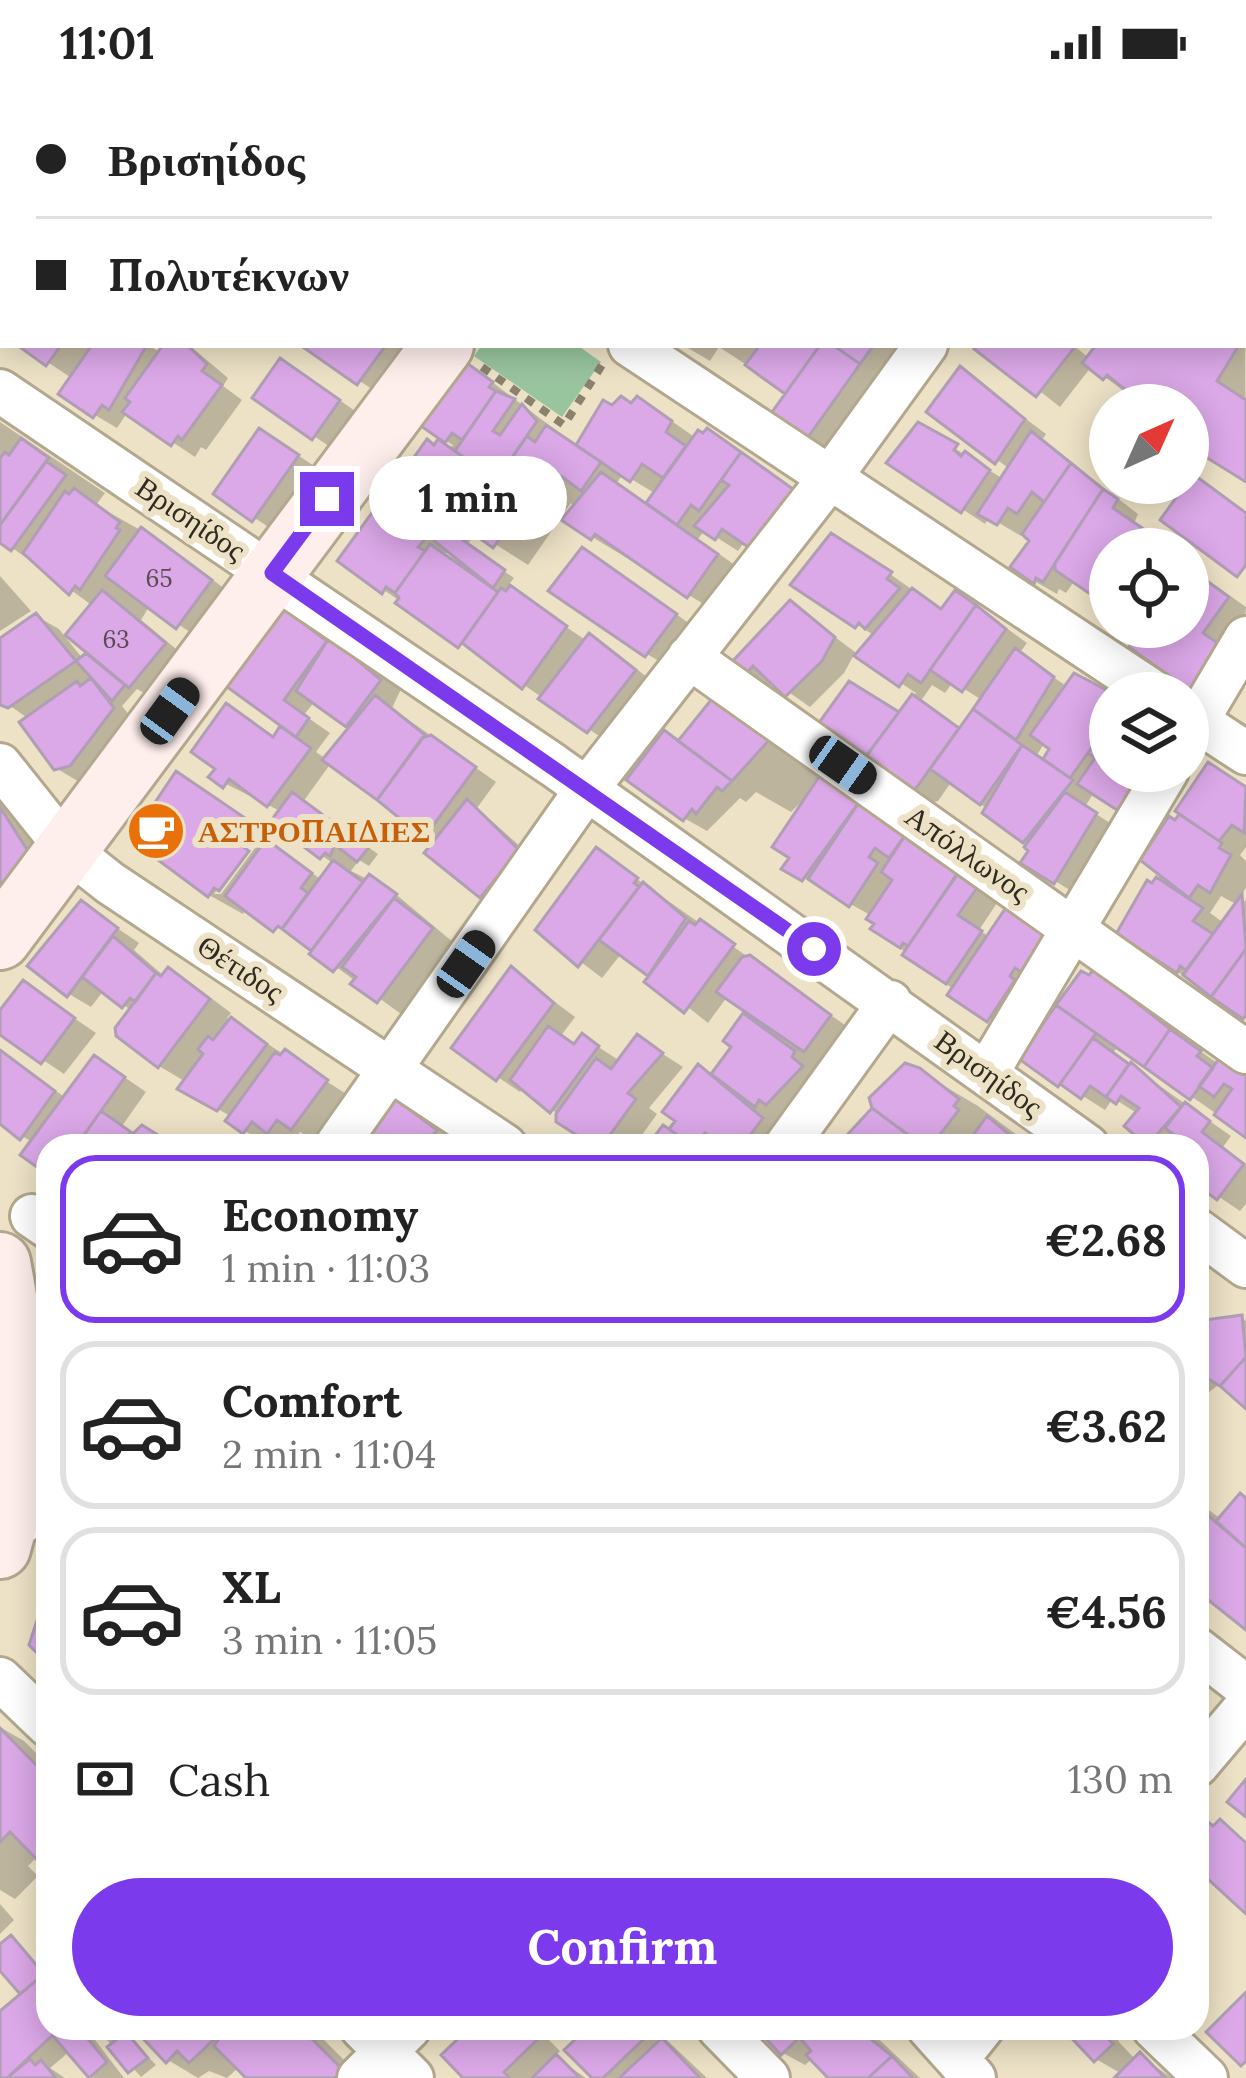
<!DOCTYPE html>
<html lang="en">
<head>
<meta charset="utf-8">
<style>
  body { margin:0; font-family:Lora,serif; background:#f6f6f6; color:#222; height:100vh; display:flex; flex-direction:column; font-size:45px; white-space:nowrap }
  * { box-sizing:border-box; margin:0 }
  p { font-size:39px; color:#767676 }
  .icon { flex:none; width:66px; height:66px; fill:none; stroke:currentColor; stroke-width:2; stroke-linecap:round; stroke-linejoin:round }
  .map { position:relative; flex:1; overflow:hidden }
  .drawer { position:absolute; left:36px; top:1050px; width:1173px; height:906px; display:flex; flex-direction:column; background:#fff; border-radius:36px; box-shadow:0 6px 30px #0003 }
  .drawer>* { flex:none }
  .top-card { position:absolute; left:0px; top:0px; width:1248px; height:264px; box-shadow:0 6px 30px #0003; display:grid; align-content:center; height:264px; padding:0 36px; background:#fff }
  .needle { width:78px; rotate:45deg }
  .buttons { position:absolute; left:1089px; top:300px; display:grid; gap:24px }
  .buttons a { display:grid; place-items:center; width:120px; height:120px; border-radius:50%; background:#fff; box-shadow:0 6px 30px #0003; font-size:60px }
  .end { position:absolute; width:54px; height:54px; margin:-27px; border:15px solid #7c3aed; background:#fff; box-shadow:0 0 0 6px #fff }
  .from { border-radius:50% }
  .bubble { position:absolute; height:84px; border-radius:42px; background:#fff; box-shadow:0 6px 30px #0003; font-size:39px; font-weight:700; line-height:84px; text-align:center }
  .car { position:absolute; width:36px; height:72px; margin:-36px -18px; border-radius:15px; box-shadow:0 0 9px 3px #0007; background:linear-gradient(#222 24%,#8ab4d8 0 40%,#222 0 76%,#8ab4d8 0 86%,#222 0) }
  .top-card b { display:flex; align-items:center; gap:42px; height:114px; font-size:45px }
  .top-card b+b { border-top:3px solid #e0e0e0 }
  .top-card i { width:30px; height:30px; background:#222 }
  ul { padding:21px 0 0; list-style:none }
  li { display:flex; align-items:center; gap:36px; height:168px; margin:0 24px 18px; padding:0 12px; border:6px solid #e0e0e0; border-radius:36px }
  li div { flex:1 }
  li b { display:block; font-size:45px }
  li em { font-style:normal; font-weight:700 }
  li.active { border-color:#7c3aed }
  li>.icon { width:108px; height:108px; stroke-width:1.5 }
  .pay { display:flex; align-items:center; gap:30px; height:132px; padding:0 36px; font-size:45px }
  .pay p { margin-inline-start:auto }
  .action { display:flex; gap:24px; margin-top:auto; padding:24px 36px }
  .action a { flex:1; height:138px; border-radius:72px; background:#7c3aed; color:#fff; font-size:48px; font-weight:700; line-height:138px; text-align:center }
  .status { display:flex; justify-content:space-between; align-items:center; height:84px; padding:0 60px; background:#fff; direction:ltr }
  .status svg { height:33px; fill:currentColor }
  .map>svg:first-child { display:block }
  .green { fill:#98c49e }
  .shadow { fill:#0003; fill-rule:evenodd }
  .building { fill:#dba8e8; stroke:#b09eb5; stroke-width:3 }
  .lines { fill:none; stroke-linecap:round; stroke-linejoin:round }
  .street-casing { stroke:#b3a88e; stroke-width:48 }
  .secondary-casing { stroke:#b3a88e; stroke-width:66 }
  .path { stroke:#8a826f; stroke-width:8; stroke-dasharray:9 9; stroke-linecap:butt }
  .street { stroke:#fff; stroke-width:42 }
  .secondary { stroke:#feeeec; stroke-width:60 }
  .route { stroke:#7c3aed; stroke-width:15 }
  .labels { text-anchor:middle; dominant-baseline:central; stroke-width:12; stroke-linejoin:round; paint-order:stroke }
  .number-label { font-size:24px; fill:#5a4a52 }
  .street-label { font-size:30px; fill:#2f2b20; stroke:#ede2c6 }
  .food-label { font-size:30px; font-weight:bold; fill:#c56008; stroke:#ede2c6; text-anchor:start }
</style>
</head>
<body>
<div class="status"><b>11:01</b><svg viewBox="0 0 49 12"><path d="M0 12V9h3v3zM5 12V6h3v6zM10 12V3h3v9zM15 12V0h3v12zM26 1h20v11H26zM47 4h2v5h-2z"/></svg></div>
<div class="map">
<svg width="1246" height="1994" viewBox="0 0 1246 1994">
  <rect width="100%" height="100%" fill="#ede2c6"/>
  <path class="green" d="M482,261H577L601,278L562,333L474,272Z"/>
  <path class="shadow" d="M0,0H170L175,3H3V134Z
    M324,0H612L617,3H328Z
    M744,0H863L868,3H749Z
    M1092,0L1096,3L1003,2L1005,0Z
    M1205,0H1246V24L1245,3Z
    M1245,58L1246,59V138L1245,137Z
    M3,139V245L0,243Z
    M1245,249L1246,398L1188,358V321H1143L1091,283L1060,323L981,261H1073L1089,274L1100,261H1245Z
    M22,261H148L161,269L167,261H189L228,294L223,302L242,316L206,366L201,363L195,373L135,333L125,332L117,344L95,331L73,295Z
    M305,261H398L410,270L381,311Z
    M683,261H921L830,367L807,354L790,309L719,263L710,277Z
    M961,286L1046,350L1042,356L1138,430L1134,440L1166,462L1110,465V519L1075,496L1066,509L1059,505L1057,510L1036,498L1014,483L1033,456L1023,448L1021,452L989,433L985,440L891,378L918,341L1003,395L1010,385L930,328Z
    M303,291L361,331L336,367L256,313Z
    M483,291L578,363L604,320L613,325L632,322L660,329L696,354L730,361L814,420L745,457L738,467L705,446L698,455L749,491L722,531L592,453L571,419L528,481L476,448L467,461L514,494L507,503L587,557L590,553L612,566L656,600L611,660L341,477L388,412L419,429L436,364L454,362L418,337ZM623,390L656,410L648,420L616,400ZM450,466L471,483L468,487L444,471Z
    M0,338L105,409L96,421L165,460L233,511L200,555L150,521L141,536L187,574L153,614L137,605L122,622L135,638L93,694L79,698L56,684L29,635L0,615V558L36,532L59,545L83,575L100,576L93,522L0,455Z
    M283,361L320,386L276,448L217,409Z
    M854,465L943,527L978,523L1027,559L1019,570L1068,603L1085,593L1112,609L1110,687L1142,737L1094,708L1085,723L1118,744L1078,811L1024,778L1030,760L952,697L938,717L929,719L818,646L900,631L916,609L855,569L844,589L810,623L773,597L768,603L746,590L791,520L859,571L875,552L794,500ZM953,598L982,616L962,645L920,618L932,601L945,609ZM1045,658L1053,664L1045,677L1037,671Z
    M606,480L697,545L669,583L647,570Z
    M1188,482L1246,523L1238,599L1244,603L1227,626L1143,543H1188Z
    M0,492L31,527L0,547Z
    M300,537L401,605L392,624L496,698L477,724L540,780L504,824L428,769L437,758L331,679L303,718L378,770L369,782L359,776L351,787L392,807L454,859L401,930L299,856L247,824L243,830L209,811L168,767L177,691L276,755L271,761L322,796L334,780L274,738L282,728L212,693L250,636L275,654L284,641L227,599ZM315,617L350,643L326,675L316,668L330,649L304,631ZM256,753L260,757L221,810H214Z
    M716,615L999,816L979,846L990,853L1067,864L1010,949L875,845L879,839L872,832L786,784L793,773L801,718L791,728L756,708L746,718L740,714L707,747L684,734L680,659Z
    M1231,694L1246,704V763L1240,771L1246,777V804L1234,819L1221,812L1210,829L1224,839L1246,816V934L1120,849L1160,792L1144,775L1178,741V728Z
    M0,713L40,758L35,755L0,803Z
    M597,767L852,946L828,978L822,975L812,988L824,997L790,1031L782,1027L774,1062H653L670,1048L735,962L727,956L748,929L727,913L708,939L621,870L602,894L539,846Z
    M82,820L139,859L134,866L164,892L169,886L191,899L231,929L227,934L348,1011L315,1057L300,1048L291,1060L274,1050L267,1060L245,1047L232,1033L181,1004L186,998L159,982L132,927L104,906L91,923L69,910Z
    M512,886L575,933L560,953L576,962L583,953L620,977L638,954L683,983L649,1024L657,1030L634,1062H599L523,1003L520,1008L455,964Z
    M1095,889L1180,946L1176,950L1217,979L1224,973L1246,1050L1118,962L1113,969L1231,1052L1223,1063L1246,1081V1120L1240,1127L1197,1098V1062H1153L1138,1030L1113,1014L1105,1026L1023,974Z
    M24,900L96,949L64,990L0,947V931Z
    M0,968L66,1014L117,988L146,1008L122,1042L138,1053L143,1045L172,1062H48V1088L33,1059L0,1037Z
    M919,987L978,1022L1032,1062H842Z
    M395,1018L417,1030L458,1061L362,1062Z
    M1242,1234L1246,1237V1321L1221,1299L1197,1317V1240Z
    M1246,1416V1543L1197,1504V1417L1221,1435Z
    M1197,1620L1210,1632L1197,1644Z
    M0,1643L24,1657L48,1681V1783L38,1772L28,1782L38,1792L15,1815L0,1806Z
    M48,1808V1831L41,1823Z
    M0,1820L14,1836L0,1850Z
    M11,1855L48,1892V1944H86L124,1994H93L70,1967L50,1984L65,1994H0V1932L26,1910L0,1882V1864Z
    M96,1944H312L362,1994H250L239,1983L227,1994L209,1987L198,1994L168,1976L138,1945L128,1952L156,1981L141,1993Z
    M473,1944H558L547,1954L560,1967L555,1973L586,1994H467Z
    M574,1944H654L707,1994H596L585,1950Z
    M760,1944H867L920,1994H833L813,1974L805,1981L783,1969Z
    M1066,1944H1132L1118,1957L1136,1976L1140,1972L1172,1994H1118L1122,1990L1096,1975Z"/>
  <path class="building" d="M17,261H61L46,282Z
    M92,261H147L109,326L102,321L93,334L58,310Z
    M163,261H187L207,280L202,287L222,301L182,356L178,352L171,362L122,328L130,318L125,314Z
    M300,261H386L357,301Z
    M760,261H815L818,264L785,310L745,281Z
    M820,261H833L860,280L806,356L770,331Z
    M833,261H874L860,280Z
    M977,261H1071L1074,264L1036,313L974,265Z
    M1096,261H1239L1217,297L1246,316V398L1188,362V321H1137V315L1107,291L1103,296L1082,279Z
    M280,274L340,316L312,356L252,314Z
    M460,274L493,298L489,303L496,307L462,356L452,349L445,359L414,337Z
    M960,282L1025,335L995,380L926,328Z
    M496,307L515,315L493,347L500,351L522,320L537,337L496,397L455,367Z
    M621,312L631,319L637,312L672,337L666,348L686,362L663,394L642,380L630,398L576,361L603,316L612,321Z
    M918,338L958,360L954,366L961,372L965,367L990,386L961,429L886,379Z
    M546,341L601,378L581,407L561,392L534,423L496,397L527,352L535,358Z
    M259,344L299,371L252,438L213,410Z
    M707,344L741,368L699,427L691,421L677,441L646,419L698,346L703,349Z
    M1031,347L1071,379L1044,418L1032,408L1017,430L1008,424L997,441L977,430Z
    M21,354L49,374L0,441V374L5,368L9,371Z
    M427,355L434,361L438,355L526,418L493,464L443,428L435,440L397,412L400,408L393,403Z
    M741,368L793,405L751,465L722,445L715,456L694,442L729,401L721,396Z
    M46,377L66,391L11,467L0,459V441Z
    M1071,379L1103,405L1043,498L1036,494L1034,500L1010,483L1029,457L1022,450Z
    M601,388L718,470L687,514L595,450L591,456L561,436Z
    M1193,390L1246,429V481L1237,493L1160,436Z
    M74,404L120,438L116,444L120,446L80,506L75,502L69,511L23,469L65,407L69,410Z
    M1103,405L1118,415L1113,424L1145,446L1133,465H1110V499L1099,516L1055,486V479Z
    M387,408L437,442L418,463L425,467L395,509L386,503L382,510L337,477Z
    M443,442L505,486L493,504L433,456Z
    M141,443L212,496L176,545L105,492Z
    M831,449L892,488L887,495L900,504L865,545L859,539L855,544L790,501Z
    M430,460L498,508L458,564L395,519L399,514L395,509Z
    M582,463L677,530L645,573L548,507Z
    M1188,483L1229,513L1203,549L1219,560L1206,577L1212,582L1192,609L1129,563L1138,543H1188Z
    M510,501L567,542L522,605L462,559L501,504L506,507Z
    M912,504L941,525L955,506L976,521L921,599L908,590L899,603L854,572Z
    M102,506L166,559L129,604L65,551Z
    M790,516L835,553L822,577L785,613L753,582L744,592L730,580Z
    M277,520L327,557L284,616L309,634L296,653L223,600Z
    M976,521L1006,545L962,608L930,586Z
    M36,529L76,577L8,624L0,621V554Z
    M589,549L636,586L587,649L538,615Z
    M327,557L337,559L381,596L346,643L296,607Z
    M1015,564L1054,593L1016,656L973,625Z
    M86,569L125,601L112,617L76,577Z
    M1074,589L1112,609L1110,638L1070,694L1043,675L1049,665L1030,651Z
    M91,594L114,624L70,682L54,686L19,638L77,597L80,602Z
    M849,597L899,628L861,679L813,647Z
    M912,610L959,644L914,707L865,674Z
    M375,611L425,651L377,716L322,676Z
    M715,611L771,654L732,697L678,657Z
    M226,619L273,653L280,642L311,664L267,723L229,695L223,704L208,693L215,685L191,668Z
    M973,625L1022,661L980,721L930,685Z
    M1110,638V687H1148L1117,726L1077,700L1095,674L1088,669Z
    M664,646L732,697L722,707L717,703L696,730L692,725L683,737L626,696Z
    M431,651L476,683L424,754L377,716L422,654Z
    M1022,661L1073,696L1023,759L982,729Z
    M1208,678L1246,703L1244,749L1232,741L1219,757L1175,727Z
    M176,687L245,734L230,753L249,767L219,807L214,804L208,813L158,776L164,768L136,747Z
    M821,690L862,714L802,797L781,785L789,774L772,763Z
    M292,708L342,745L330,772L325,769L320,775L270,738Z
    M1065,708L1097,729L1054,800L1020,779L1028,767L1024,763Z
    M862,714L909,745L889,774L875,764L869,773L878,779L849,823L808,795Z
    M467,715L519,766L480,814L424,769Z
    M0,723L29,769L0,808Z
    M1179,730L1222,759L1219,764L1231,771L1210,809L1198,801L1189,814L1140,776L1169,732L1175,736Z
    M352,748L370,762L357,778L339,764Z
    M907,749L961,784L908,862L903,859L900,864L870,845L874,840L866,835L892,796L881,788Z
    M266,755L312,789L301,804L308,809L282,845L278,842L273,848L225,812Z
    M596,763L638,794L634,799L639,803L578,883L535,846Z
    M333,776L363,798L311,867L282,845Z
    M959,788L979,801L958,831L982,847L946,900L902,871Z
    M369,790L397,810L333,888L309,870Z
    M1156,793L1203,824L1193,837L1213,850L1186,886L1180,882L1177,889L1116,850L1147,796L1152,799Z
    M643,798L686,834L648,892L599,856Z
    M1242,810L1246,865L1211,913L1183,891Z
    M394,814L433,844L377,919L350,900L356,893L342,883Z
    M81,816L118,844L67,913L27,882Z
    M1007,822L1047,849L1021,888L1015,884L1010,892L1015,896L987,938L947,911Z
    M700,835L735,860L684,929L644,898L689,837L695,841Z
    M113,852L156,889L135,918L130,914L122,924L82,893Z
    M1246,865V931L1243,935L1211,913Z
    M750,871L831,931L804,968L716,908L742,873Z
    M511,882L554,919L496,997L451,964Z
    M168,883L210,915L158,984L116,952L115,944L156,889L161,892Z
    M1094,885L1170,945L1144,983L1056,921L1081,887L1089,891Z
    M23,896L75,934L41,980L0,951V926Z
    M1056,921L1096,949L1058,1003L1019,975Z
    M743,929L795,967L792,973L803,982L766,1021L759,1016L755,1023L711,990L731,963L723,957Z
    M231,933L267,960L217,1027L177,1005L203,970L198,965L208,952L213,956Z
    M548,942L574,960L582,949L599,962L550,1029L510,996Z
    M1170,945L1201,967L1197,972L1213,984L1190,1016L1144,983Z
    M637,950L663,969L628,1009L636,1015L602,1062H594L556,1038V1030L596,974L611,985Z
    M1093,954L1129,980L1106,1013L1090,1002L1081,1015L1060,1000Z
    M285,965L328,996L291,1046L277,1036L267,1050L252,1038L243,1050L225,1037L275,968L280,971Z
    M0,966L55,1007L20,1056L0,1040Z
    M1223,969L1246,986V1054L1214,1031L1232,1005L1224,1000L1214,1013L1199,1002Z
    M94,971L125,993L76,1062H48V1091L20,1071Z
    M1131,978L1181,1023L1147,1062L1124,1042L1139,1024L1121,1012L1116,1020L1106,1013Z
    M905,979L920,984L959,1015L954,1022L959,1026L931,1062H923L872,1024L869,1014Z
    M698,980L763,1034L742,1062H723L705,1049L692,1062L669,1045L675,1037L662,1028Z
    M394,1014L437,1046L425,1062H359Z
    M1185,1018L1210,1037L1202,1048L1244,1080L1217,1116L1197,1101V1062H1176L1181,1056L1165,1044Z
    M872,1024L923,1062H837Z
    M101,1027L131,1048L120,1062H76Z
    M987,1032L1022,1061L1021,1062H965Z
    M142,1041L161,1053L155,1062H120Z
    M663,1041L669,1045L692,1062H647Z
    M1242,1231L1246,1273L1220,1302L1197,1288V1237Z
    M1246,1273V1325L1220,1302Z
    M1240,1409L1246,1414V1464L1216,1437Z
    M1205,1429L1246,1464V1546L1197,1507V1439Z
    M41,1524L48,1525V1580L29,1561Z
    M0,1644L48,1693V1787L10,1748L0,1758Z
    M1246,1695V1733L1227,1718Z
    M1220,1735L1246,1759V1830L1197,1785V1746L1206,1736L1213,1742Z
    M11,1851L44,1890L20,1910L0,1887V1860Z
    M44,1890L48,1944H60L7,1994H0V1927Z
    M1246,1908V1977L1241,1982L1206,1948Z
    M60,1944H79L107,1978L89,1994L52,1951Z
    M133,1944H226L189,1979L177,1967L166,1979Z
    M226,1944H301L343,1986L335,1994H246L214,1962Z
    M469,1944H531L540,1953L504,1988L510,1994H463L441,1971Z
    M587,1944H647L651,1948L603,1994H592L564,1966Z
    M756,1944H809L781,1971Z
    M809,1944H857L892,1972L868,1994H828L806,1971L811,1967L799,1953Z
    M1062,1944H1098L1113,1960L1094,1978Z
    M126,1948L148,1974L128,1989L107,1963Z
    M662,1954L700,1994H619Z
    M1140,1968L1165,1994H1114Z
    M556,1970L580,1994H532Z
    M892,1972L913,1994H868Z
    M30,1975L35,1981L41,1976L56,1994H7Z"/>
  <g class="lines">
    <defs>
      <path id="street" d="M240,0L244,3
        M949,0L954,3
        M1112,3L1114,0
        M1245,198H1246
        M630,261L1155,609
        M0,307L553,681L1087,1062
        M689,573L1246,968
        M1188,631L1246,669
        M1188,652L1246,554
        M0,681L67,765L110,799L505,1062
        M988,987L1167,687
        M336,1062L586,706L829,395L926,261
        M786,1062L890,918
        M32,1132L48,1143
        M1197,1146L1246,1182
        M5,1449L48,1421
        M1197,1565L1246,1603
        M0,1595L48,1641
        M1197,1681L1246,1623
        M362,1944L412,1994
        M719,1944L768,1994
        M929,1944L974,1994
        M1154,1944L1206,1994
        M958,1974L982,1944
        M359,1994L409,1944"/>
      <path id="secondary" d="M631,3L633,0
        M0,855L443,261
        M0,1179C18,1272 27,1372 0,1464"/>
    </defs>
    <use href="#street" class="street-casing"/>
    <use href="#secondary" class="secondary-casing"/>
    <path class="path" d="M482,283L564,341L602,281"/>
    <use href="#street" class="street"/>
    <use href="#secondary" class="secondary"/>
  </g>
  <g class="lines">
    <path class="route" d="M327,415L272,489L814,865"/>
  </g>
  <defs>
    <symbol id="cafe-disc" viewBox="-11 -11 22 22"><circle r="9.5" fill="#e8710a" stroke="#ede2c6"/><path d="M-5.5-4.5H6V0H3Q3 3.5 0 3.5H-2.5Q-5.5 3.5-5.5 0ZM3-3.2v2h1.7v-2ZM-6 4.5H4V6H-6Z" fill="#fff"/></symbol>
  </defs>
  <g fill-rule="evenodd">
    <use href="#cafe-disc" x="123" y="714" width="66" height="66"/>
  </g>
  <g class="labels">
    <g class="number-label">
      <text x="159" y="494">65</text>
      <text x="116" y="555">63</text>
    </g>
    <g class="street-label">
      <text transform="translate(191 434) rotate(34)">Βρισηίδος</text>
      <text transform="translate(968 769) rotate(35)">Απόλλωνος</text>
      <text transform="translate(241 884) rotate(33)">Θέτιδος</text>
      <text transform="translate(989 989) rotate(36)">Βρισηίδος</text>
    </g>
    <g class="food-label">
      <text x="198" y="747">ΑΣΤΡΟΠΑΙΔΙΕΣ</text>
    </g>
  </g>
</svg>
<div class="buttons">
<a><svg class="needle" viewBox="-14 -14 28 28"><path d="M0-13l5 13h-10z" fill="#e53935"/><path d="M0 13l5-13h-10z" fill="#767676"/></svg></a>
<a><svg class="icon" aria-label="locate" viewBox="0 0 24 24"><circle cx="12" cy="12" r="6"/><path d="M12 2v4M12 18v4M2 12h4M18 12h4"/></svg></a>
<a><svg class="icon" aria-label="layers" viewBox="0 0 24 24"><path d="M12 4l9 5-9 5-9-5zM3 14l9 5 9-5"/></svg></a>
</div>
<i class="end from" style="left:814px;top:865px"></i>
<i class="end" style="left:327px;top:415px"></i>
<div class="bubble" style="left:369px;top:372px;width:198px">1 min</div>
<i class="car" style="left:170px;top:627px;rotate:36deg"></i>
<i class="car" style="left:843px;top:681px;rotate:125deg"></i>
<i class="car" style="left:466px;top:880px;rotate:35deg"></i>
<div class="top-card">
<b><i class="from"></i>Βρισηίδος</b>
<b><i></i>Πολυτέκνων</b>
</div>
<section class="drawer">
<ul>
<li class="active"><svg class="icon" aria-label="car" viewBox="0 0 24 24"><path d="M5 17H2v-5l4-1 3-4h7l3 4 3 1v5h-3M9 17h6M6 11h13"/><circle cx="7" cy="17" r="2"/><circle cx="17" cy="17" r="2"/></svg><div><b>Economy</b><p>1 min · 11:03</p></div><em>€2.68</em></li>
<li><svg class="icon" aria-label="car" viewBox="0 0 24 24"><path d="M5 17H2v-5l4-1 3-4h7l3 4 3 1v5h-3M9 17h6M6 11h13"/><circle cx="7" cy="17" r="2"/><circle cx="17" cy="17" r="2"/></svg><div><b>Comfort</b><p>2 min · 11:04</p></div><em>€3.62</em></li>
<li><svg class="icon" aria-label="car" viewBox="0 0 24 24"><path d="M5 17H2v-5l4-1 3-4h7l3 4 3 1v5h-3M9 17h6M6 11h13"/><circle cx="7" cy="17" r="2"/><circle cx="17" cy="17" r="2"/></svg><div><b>XL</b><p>3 min · 11:05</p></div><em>€4.56</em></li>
</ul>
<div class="pay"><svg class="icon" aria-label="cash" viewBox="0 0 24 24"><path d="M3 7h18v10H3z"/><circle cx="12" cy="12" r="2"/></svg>Cash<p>130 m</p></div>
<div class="action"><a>Confirm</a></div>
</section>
</div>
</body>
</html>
